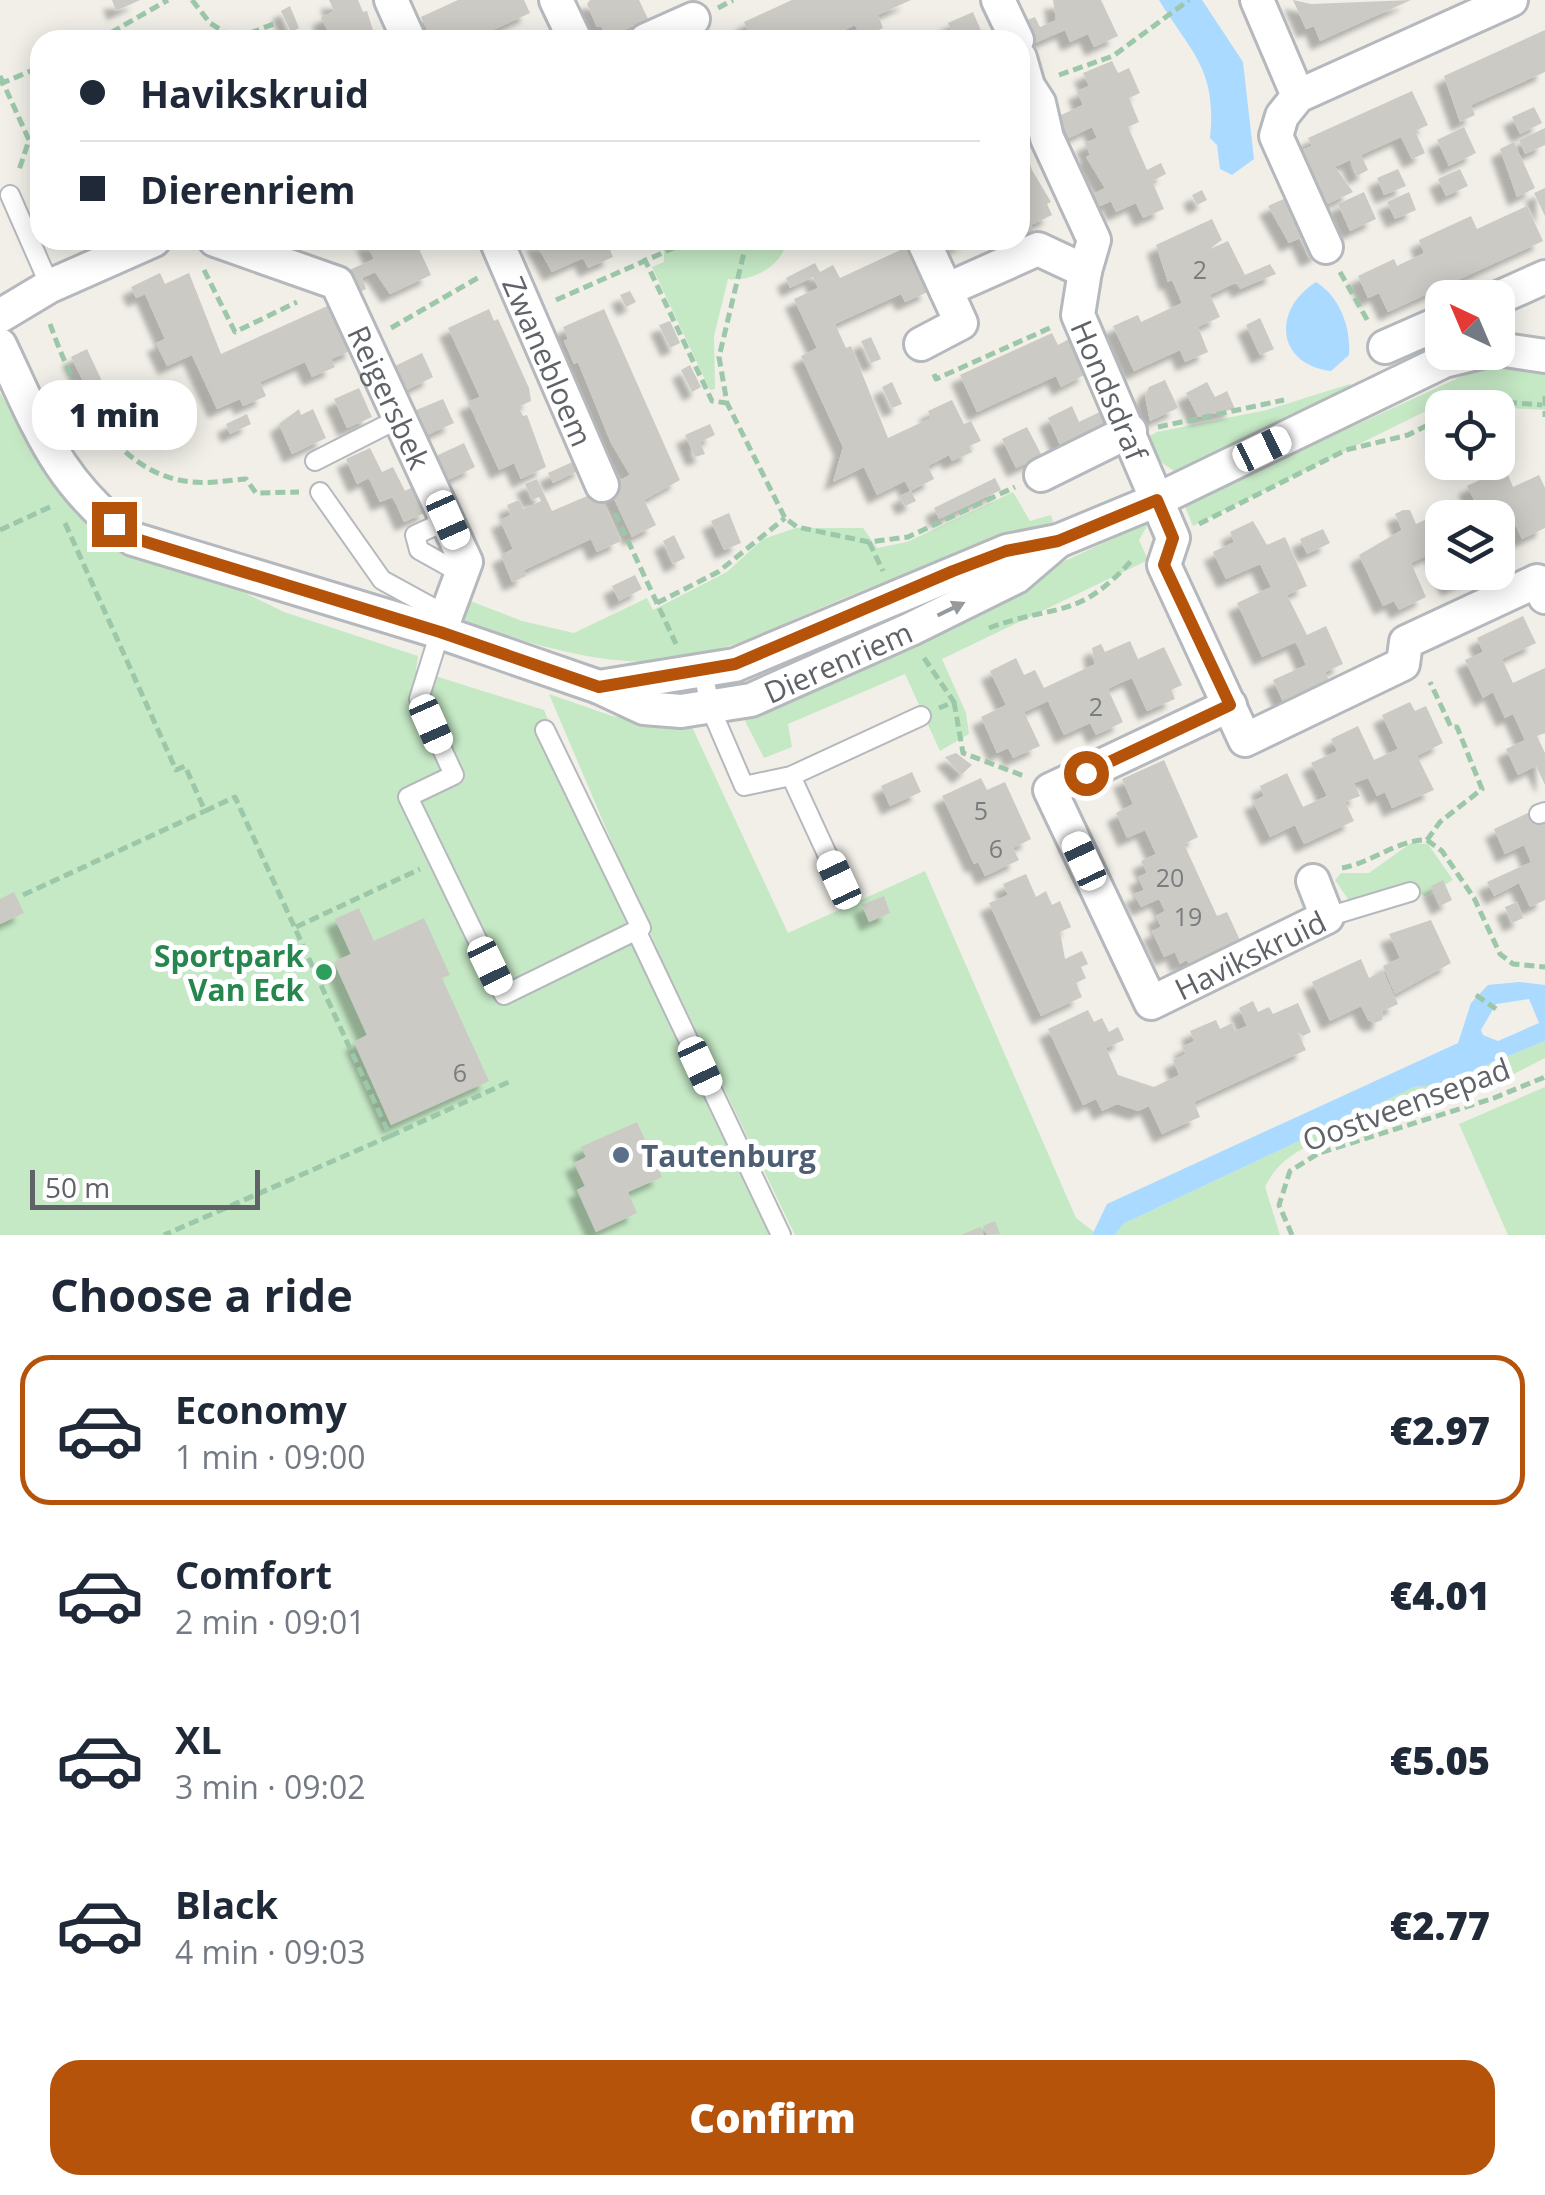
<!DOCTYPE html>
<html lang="en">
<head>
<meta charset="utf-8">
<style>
  body { margin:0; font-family:"Open Sans",sans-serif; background:#f6f6f7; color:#1f2937; height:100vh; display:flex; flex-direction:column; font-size:38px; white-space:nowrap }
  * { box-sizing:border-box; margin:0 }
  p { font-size:32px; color:#747a83 }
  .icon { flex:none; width:55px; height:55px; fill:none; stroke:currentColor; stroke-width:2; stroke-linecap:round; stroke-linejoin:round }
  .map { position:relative; height:1235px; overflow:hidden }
  .side { display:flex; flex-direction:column; background:#fff; flex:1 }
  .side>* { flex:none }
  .banner { position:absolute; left:30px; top:30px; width:1000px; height:220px; border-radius:30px; box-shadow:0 5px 25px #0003; display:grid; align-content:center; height:220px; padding:0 50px; background:#fff }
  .needle { width:65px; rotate:316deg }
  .controls { position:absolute; left:1425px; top:280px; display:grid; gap:20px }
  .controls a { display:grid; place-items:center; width:90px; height:90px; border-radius:20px; background:#fff; box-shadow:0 5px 25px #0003; font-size:50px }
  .scale { position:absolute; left:30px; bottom:25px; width:230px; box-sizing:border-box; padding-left:10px; border:5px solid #5f6368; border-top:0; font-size:28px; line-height:35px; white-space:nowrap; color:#5f6368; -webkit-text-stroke:8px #fff; paint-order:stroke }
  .end { position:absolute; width:45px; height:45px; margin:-22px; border:12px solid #b45309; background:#fff; box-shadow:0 0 0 5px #fff }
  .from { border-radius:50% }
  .bubble { position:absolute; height:70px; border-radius:30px; background:#fff; box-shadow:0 5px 25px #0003; font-size:32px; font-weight:800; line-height:70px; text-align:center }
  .car { position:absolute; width:30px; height:60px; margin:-30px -15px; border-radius:12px; box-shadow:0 0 8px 2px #0007; background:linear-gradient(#fff 24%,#345 0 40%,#fff 0 76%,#345 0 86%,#fff 0) }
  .banner b { display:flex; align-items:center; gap:35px; height:95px; font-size:38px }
  .banner b+b { border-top:2px solid #e0e1e3 }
  .banner i { width:25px; height:25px; background:#1f2937 }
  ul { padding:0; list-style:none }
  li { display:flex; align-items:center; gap:30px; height:150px; margin:0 20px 15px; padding:0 30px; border:5px solid transparent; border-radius:30px }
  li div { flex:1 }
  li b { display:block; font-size:38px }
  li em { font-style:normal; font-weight:800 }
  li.active { border-color:#b45309 }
  li>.icon { width:90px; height:90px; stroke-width:1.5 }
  h2 { padding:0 50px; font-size:45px; line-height:120px }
  .action { display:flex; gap:20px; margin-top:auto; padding:20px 50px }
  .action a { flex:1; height:115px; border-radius:30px; background:#b45309; color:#fff; font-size:40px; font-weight:800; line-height:115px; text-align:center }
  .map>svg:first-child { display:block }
  .green { fill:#c5e8c5 }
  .water { fill:#aadaff; fill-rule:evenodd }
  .building { fill:#cccac5; filter:url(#shadow) }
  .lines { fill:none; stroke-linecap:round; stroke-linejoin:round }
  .lane-casing { stroke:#b5b8bc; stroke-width:22 }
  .street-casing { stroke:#b5b8bc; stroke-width:38 }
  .path { stroke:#9cc7a9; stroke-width:5; stroke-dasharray:10 5; stroke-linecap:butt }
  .lane { stroke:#fff; stroke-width:18 }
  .street { stroke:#fff; stroke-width:32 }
  .oneway { fill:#979a9d }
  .route { stroke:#b45309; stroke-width:12 }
  .leisure-dot { fill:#2e9e5b; stroke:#fff; stroke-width:4 }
  .service-dot { fill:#5c6f8a; stroke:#fff; stroke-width:4 }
  .labels { text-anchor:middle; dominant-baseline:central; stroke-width:10; stroke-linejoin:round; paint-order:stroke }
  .number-label { font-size:25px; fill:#7a7d7f }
  .street-label { font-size:30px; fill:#5f6368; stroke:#fff }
  .leisure-label { font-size:30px; font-weight:bold; fill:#27864d; stroke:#fff; text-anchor:end }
  .service-label { font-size:30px; font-weight:bold; fill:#4e5e75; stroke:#fff; text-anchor:start }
</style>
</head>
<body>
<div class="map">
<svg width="1545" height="1235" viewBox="0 0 1545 1235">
  <defs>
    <filter id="shadow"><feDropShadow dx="-9" dy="9" stdDeviation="2.5" flood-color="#0004"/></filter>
  </defs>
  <rect width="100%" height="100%" fill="#f1efe8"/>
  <path class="green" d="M664,240H787C783,266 752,282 728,279L714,336L715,389L710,390L652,267L664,262Z
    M1482,367L1545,372V410L1456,405L1432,408L1193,526L1184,504Z
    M1350,384L1352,390L1174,471L1155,458L1144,439L1157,432L1267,410Z
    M0,393L71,508L284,612L418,656L416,670L544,710L669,1025L773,1235H0Z
    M1013,492L1030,521L1051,515L1053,522C983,546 912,570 844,598C789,620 730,653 671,660C600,669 520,639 453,620L465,599L522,621L574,633L647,598L653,610L727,572L763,539L796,528H863L877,548L907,542Z
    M1150,521L1139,540L1148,560L942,659L966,713L969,734L940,751L905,674L788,724L792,747L764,758L741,713Z
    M549,694L612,716L692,727L788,933L925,871L1076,1218L1094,1232L1092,1235H795L661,958Z
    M1411,843L1428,844L1453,880L1425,896L1406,887L1350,902L1335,880L1341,873H1369Z
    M1545,1041V1058L1488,1087L1309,1145C1289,1156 1275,1166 1265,1187L1280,1235H1115L1123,1224L1414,1087L1438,1085Z
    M1545,1087V1235H1508L1459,1124Z"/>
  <path class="water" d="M1159,0H1202L1243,62L1254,159L1232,175L1220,169L1217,145L1210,138C1217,69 1192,54 1159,0Z
    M1316,282C1340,297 1351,327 1349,355L1331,371C1276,364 1272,310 1316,282Z
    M1519,982L1545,985V1041L1438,1085L1414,1087L1123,1224L1115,1235H1092L1107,1204L1458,1043L1471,1003L1488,985ZM1529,999L1539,1023L1498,1041L1483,1035L1481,1030L1496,1004Z"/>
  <path class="building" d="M112,0H140L116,11Z
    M329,0H358L363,12L367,11L376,40H332L321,17L334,11Z
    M458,0H524L530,13L471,40H432L421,17Z
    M590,0H639L648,19L607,38L601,26L597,27L587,4Z
    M792,0H911L878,15L883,28L861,38L855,25L823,40H752L744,22Z
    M1053,0H1101L1118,36L1094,47L1088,34L1070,42L1065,30L1035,43L1025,21L1035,17L1040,27L1056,20Z
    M1293,0L1311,4L1411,0L1320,41L1314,26L1306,29Z
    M290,6L299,28L291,32L281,11Z
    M973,12L985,40H956L948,23Z
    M1545,30V72L1471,105L1475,115L1460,122L1444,76Z
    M1112,61L1118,73L1129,68L1140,93L1129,98L1139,122L1128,127L1147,170L1161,163L1166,174L1152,181L1164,209L1143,218L1136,203L1116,212L1111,201L1087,212L1082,200L1105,188L1086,157L1090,155L1085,143L1097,138L1092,127L1069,138L1059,116L1083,105L1077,91L1089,86L1083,73Z
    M1412,91L1428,125L1415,131L1425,153L1412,159L1401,137L1361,155L1368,170L1357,176L1350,160L1335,167L1353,192L1325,205L1299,151L1312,146L1308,138Z
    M1534,107L1542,123L1520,134L1512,117Z
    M1464,127L1476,153L1449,166L1437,140Z
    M1545,128V145L1525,154L1519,140Z
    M1020,134L1032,170L1051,202L1047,204L1052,215L1031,225L1036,236L1017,245Z
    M1514,142L1535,188L1517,197L1500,149Z
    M1398,169L1406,186L1384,195L1377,178Z
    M1460,169L1468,186L1446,196L1438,179Z
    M1545,188V216L1534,193Z
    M1202,190L1207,200L1197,205L1192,195Z
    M1364,192L1376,219L1350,231L1338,204Z
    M1409,192L1416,210L1395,219L1387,202Z
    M1293,195L1322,252L1309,258L1300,238L1289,243L1268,206Z
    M1527,206L1543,241L1388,312L1379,293L1368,298L1358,276L1394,259L1397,266L1424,253L1419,240L1471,216L1477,229Z
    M1212,219L1222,240L1208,250L1228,241L1245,275L1270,264L1276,274L1240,289L1237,282L1210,295L1220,317L1198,327L1208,352L1185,362L1180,350L1134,371L1113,326L1138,315L1141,322L1182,303L1172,280L1168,282L1156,245Z
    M365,240H415L431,275L390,294L375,272L362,278L366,289L357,293L347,271L374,259Z
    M534,240H588L592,249L607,243L613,257L588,268L583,258L552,272Z
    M939,240H970L944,252Z
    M909,246L930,291L905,302L901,294L835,324L846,348L851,346L888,438L931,418L928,411L952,400L964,424L971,421L981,441L969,446L972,452L952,461L949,455L928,466L934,479L910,491L905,481L877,495L864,467L833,482L843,447L801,356L817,348L794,299L818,288L813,277L790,288L786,278L815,263L820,272L833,265L840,278Z
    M160,273L165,284L189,273L221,354L334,303L355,349L331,359L335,367L312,377L305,362L260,382L266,396L243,406L240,399L217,409L192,355L167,366L156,343L165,339L145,294L136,298L131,287Z
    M630,291L636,302L626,307L620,295Z
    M489,309L494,321L498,319L529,388L531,401L518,407L523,416L527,415L546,467L521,479L514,463L499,470L468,402L480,397L448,328Z
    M604,309L680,480L644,500L656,525L632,537L608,486L630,475L611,443L578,362L574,364L564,341L568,339L563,327Z
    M1260,318L1274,349L1260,355L1246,325Z
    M670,321L680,343L670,348L659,325Z
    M1052,333L1058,345L1071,338L1088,373L1061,387L1056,376L977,412L960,375Z
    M871,337L881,359L871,363L861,341Z
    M87,349L107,392L92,399L71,357Z
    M422,353L433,377L405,391L393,367Z
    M690,365L701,387L692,392L681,370Z
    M1165,380L1178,408L1150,421L1145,396L1149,387Z
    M892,382L902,404L892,408L882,387Z
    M1207,382L1215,397L1227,391L1235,409L1198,417L1186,393Z
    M359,388L372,417L347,428L334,399Z
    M443,399L454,423L425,436L414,411Z
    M1072,406L1079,422L1106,409L1113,422L1061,447L1048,418Z
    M299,409L301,415L313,409L326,438L292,454L279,424Z
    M247,414L251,424L230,434L226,424Z
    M710,424L715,435L700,442L705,454L695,457L685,435Z
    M1027,427L1042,456L1016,468L1002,439Z
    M464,443L475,467L446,481L434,457Z
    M370,448L382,472L393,467L405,491L417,485L429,511L404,522L393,497L380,502L369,478L357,484L346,459Z
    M579,459L584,468L553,483L548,473Z
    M1505,468L1513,487L1539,475L1545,488V528L1522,539L1506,505L1482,518H1442V570L1434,552L1411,563L1426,597L1399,610L1394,601L1383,606L1359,555L1402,530L1395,514L1403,510H1410L1416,524L1446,510L1450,517L1476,504L1467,486Z
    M995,478L1001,490L939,519L934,508Z
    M537,479L552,511L599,491L621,541L597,552L591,539L524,570L526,576L512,582L501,555L513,549L500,520L511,515L507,505L519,500L523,509L541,501L539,497L532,500L525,484Z
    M911,491L916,501L905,506L900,496Z
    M729,513L741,543L724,550L711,521Z
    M1253,521L1267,545L1285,537L1307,586L1287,595L1307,635L1326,626L1343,664L1325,672L1332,687L1286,708L1273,680L1306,665L1296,642L1262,657L1237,603L1271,587L1260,564L1226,579L1213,552L1234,542L1230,532Z
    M1323,529L1330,543L1307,554L1300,539Z
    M674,535L685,558L673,564L663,541Z
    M1443,572H1481L1450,587Z
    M635,575L642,589L619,601L612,586Z
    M1523,616L1536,643L1502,659L1513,683L1545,668V733L1537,736L1545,753V785L1536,766L1518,775L1506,749L1525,740L1513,714L1505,718L1493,692L1483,698L1465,660L1483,652L1477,638Z
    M1130,641L1138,659L1164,647L1182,685L1171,690L1175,699L1147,711L1132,678L1120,683L1108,689L1123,722L1096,735L1090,723L1064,735L1048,701L1024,712L1040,746L1013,758L1008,748L997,753L981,717L1006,705L990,671L1016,658L1024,675L1035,670L1044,688L1095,664L1092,648L1101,644L1105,652Z
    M1410,702L1415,711L1426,706L1443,743L1417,756L1434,790L1392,808L1385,792L1377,796L1368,778L1354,783L1360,796L1345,802L1354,821L1304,844L1295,825L1270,837L1253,801L1264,796L1260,786L1287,773L1303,807L1327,796L1311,763L1337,751L1331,739L1358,726L1374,760L1398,749L1382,715Z
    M956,753L972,765L961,775L945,757Z
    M1164,760L1198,837L1184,844L1217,916L1227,912L1245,951L1193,974L1187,960L1180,964L1175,952L1164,957L1152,931L1161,927L1156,916L1165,911L1159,899L1141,907L1134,894L1144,890L1138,877L1147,873L1141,861L1156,854L1145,830L1127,838L1116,813L1133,804L1122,779Z
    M912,772L921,792L890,806L881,786Z
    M981,778L987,790L1005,782L1031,839L1013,848L1019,860L985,876L978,862L974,864L942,796Z
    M1532,811L1537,824L1545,820V900L1530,907L1519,883L1494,896L1487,882L1531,862L1524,845L1505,854L1494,829Z
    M1026,874L1036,897L1046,891L1052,905L1060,901L1071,927L1060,932L1065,959L1082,951L1088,964L1081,967L1086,978L1076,983L1082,997L1041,1016L989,903L1008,895L1003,884Z
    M1443,880L1452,900L1440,906L1431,886Z
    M14,892L24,913L0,924V899Z
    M884,896L890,913L869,922L862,905Z
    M1517,902L1523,918L1512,923L1505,907Z
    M359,908L374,941L424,918L450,975L442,978L489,1081L391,1125L354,1042L367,1035L334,962L351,954L335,919Z
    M1431,920L1451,963L1395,994L1383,966L1400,958L1389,934Z
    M1361,959L1369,978L1383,971L1398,1004L1383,1011L1382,1020L1374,1023L1368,1020L1361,1006L1330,1021L1312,982Z
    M1253,1001L1258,1012L1269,1007L1273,1014L1298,1003L1311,1032L1303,1036L1297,1032L1306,1050L1194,1102L1200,1117L1162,1134L1149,1106L1138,1111L1117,1104L1102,1111L1096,1099L1083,1105L1048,1029L1088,1010L1094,1022L1102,1018L1109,1032L1118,1027L1124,1040L1106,1048L1118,1075L1154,1087L1179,1075L1173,1060L1186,1054L1182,1047L1194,1041L1190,1031L1216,1020L1220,1029L1232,1023L1235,1031L1247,1026L1239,1008Z
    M637,1122L662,1177L628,1192L637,1213L596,1232L577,1190L585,1186L574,1163L586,1157L581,1147Z
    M995,1221L1000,1234L987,1235L983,1226Z
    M980,1227L984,1235H961Z"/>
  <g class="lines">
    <defs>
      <path id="lane" d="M10,195L50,286
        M315,461L400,418
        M320,492L382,580L446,615
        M448,520L415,535L419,550L462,574
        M440,632L419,699L454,775L408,797L504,995L641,928L545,730
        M703,671L710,707L744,786L791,776
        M1539,814L1545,812
        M839,880L791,776L921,716
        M1327,917L1410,892
        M636,930L781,1235"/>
      <g id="street">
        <path d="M391,0L409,40"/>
        <path d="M556,0L575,40"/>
        <path d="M998,0L1017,40"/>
        <path d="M1257,0L1298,96"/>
        <path d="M646,40L693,19"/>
        <path d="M1020,58L1028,86L1039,103L1047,138L1094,240L1085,271"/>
        <path id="s1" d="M215,240L337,283L466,562L440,632"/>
        <path id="s2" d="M496,240L602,485"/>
        <path d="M923,240L946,290"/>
        <path d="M1326,247L1276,136L1282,116L1298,96L1511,0"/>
        <path d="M1498,298L1545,277"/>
        <path d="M0,316L50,286L154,240"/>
        <path id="s3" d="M921,344L961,323L946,290L1038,249L1085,271L1078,315L1173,538L1164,565L1245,740L1403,664L1406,642L1537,581L1545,597"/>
        <path id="s4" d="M0,345C39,427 57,483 133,539L440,632L599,687L644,708L681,711L751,700L911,629L1016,577L1058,541"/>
        <path d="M1385,347L1442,322"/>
        <path d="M1498,349L1545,356"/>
        <path d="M1041,475L1130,431"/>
        <path d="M599,687L735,665L1007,551L1058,541L1157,500L1444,361L1481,352"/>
        <path id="s5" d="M1230,705L1050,790L1151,1003L1327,917L1313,881"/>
      </g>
    </defs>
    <use href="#lane" class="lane-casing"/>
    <use href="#street" class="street-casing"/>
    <path class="path" d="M192,0L210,23L235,39L276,23
      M718,8L733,0
      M98,40L168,0
      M1059,75L1113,56L1189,0
      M0,76L29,140L18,173
      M0,84L40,67
      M747,240L719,357L727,403L785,518L797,527L869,542L908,537L1015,487
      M644,258L712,401L727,403
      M204,270L235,332L297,302
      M1340,272L1369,323
      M556,300L692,240
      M50,324C73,388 114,475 192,482C209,484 228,480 246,479L256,493L299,492
      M391,328L481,276
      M934,374L936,379L1052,327
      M1545,396V417
      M1464,408L1480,400L1542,405
      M1158,427L1284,400
      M615,513L676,644
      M65,523L176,770L185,766L205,811L235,797L390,1136L164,1235
      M1199,524L1346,450L1408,435L1442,418
      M0,530L52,506
      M869,542L883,571
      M657,603L718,572L785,518
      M989,628C1057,603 1077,621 1132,560
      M924,658L954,702L939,708
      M954,702L963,753L1024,776
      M1427,840L1442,851L1474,898L1500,954L1513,964L1545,967
      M1342,868C1371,863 1399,839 1427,840L1440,822L1482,789L1457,727H1451L1430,682
      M23,895L205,811
      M296,927L420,869
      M1476,995L1496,1009
      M390,1136L511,1081
      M1292,1235L1279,1205L1290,1171L1319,1153L1494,1098L1545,1077"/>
    <use href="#lane" class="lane"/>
    <use href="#street" class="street"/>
  </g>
  <defs><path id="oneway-solid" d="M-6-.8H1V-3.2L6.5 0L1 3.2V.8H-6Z" transform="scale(2.5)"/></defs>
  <use class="oneway" href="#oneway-solid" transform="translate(951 609) rotate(-26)"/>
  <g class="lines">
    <path class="route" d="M114,524L133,538L440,632L599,687L735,664L953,571L1006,551L1058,541L1157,500L1173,538L1164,565L1230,705L1086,773"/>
  </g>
  <circle class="leisure-dot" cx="324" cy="972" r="10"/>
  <circle class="service-dot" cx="621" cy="1155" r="10"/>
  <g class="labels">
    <g class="number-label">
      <text x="1200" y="269">2</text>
      <text x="1096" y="706">2</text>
      <text x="981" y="810">5</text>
      <text x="996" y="848">6</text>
      <text x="1170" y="877">20</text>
      <text x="1188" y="916">19</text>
      <text x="460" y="1072">6</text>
    </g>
    <g class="street-label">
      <text stroke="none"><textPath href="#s2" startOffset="132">Zwanebloem</textPath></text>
      <text stroke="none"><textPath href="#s3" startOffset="360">Hondsdraf</textPath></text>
      <text stroke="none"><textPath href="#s1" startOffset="255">Reigersbek</textPath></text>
      <text stroke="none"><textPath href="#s4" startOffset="980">Dierenriem</textPath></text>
      <text stroke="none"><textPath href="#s5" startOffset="545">Havikskruid</textPath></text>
      <text transform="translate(1406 1104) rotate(-20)">Oostveensepad</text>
    </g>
    <g class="leisure-label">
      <text x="304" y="955">Sportpark<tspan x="304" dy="34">Van Eck</tspan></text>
    </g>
    <g class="service-label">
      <text x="641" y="1155">Tautenburg</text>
    </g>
  </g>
</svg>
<div class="controls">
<a><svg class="needle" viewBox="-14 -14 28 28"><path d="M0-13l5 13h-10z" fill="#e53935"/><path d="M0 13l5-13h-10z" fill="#747a83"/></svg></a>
<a><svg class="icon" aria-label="locate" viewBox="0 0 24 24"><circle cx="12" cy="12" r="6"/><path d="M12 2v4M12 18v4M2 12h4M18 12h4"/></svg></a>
<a><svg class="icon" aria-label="layers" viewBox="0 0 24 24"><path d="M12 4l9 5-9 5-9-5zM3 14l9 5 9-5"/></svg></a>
</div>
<div class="scale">50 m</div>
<i class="end from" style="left:1086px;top:773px"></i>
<i class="end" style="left:114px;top:524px"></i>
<div class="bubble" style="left:32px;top:380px;width:165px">1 min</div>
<i class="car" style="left:1262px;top:449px;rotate:64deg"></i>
<i class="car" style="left:448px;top:520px;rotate:156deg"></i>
<i class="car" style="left:431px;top:724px;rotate:156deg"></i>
<i class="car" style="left:1084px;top:861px;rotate:335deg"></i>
<i class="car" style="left:839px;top:880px;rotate:335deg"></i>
<i class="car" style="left:490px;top:966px;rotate:154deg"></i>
<i class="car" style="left:700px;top:1066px;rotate:155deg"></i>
<div class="banner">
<b><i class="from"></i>Havikskruid</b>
<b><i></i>Dierenriem</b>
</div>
</div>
<section class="side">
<h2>Choose a ride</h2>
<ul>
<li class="active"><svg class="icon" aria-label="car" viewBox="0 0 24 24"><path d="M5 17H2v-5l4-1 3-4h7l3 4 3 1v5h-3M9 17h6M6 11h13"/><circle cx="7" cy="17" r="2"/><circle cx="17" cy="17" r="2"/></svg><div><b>Economy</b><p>1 min · 09:00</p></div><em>€2.97</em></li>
<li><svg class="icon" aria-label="car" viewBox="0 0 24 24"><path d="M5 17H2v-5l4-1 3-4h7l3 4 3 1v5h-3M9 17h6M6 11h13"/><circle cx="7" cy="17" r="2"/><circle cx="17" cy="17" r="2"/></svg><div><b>Comfort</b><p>2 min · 09:01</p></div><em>€4.01</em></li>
<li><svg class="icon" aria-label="car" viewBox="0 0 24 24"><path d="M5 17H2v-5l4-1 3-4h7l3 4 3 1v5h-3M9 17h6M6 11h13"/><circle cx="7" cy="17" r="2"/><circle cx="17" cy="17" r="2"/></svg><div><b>XL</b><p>3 min · 09:02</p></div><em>€5.05</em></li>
<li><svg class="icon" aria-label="car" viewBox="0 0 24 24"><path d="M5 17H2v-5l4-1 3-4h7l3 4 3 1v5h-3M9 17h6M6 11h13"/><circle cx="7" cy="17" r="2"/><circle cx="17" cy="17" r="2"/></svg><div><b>Black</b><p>4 min · 09:03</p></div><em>€2.77</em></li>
</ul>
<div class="action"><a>Confirm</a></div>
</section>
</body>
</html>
